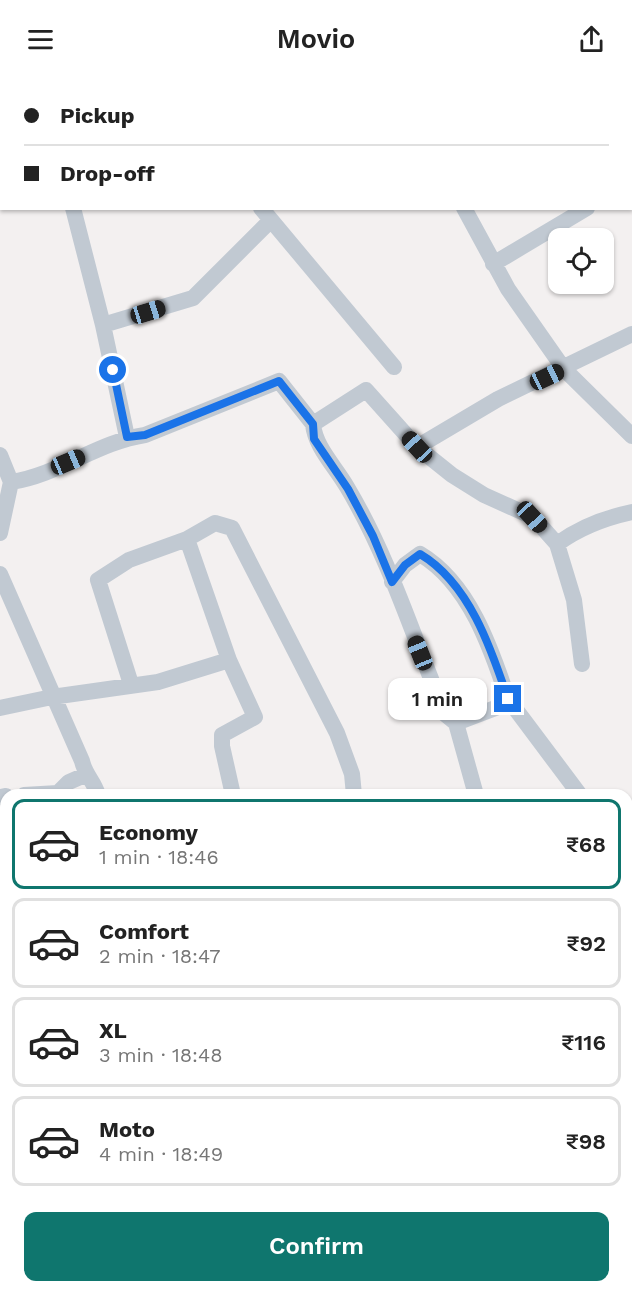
<!DOCTYPE html>
<html lang="en">
<head>
<meta charset="utf-8">
<style>
  body { margin:0; font-family:"Work Sans",sans-serif; background:#f2f2f2; color:#222; height:100vh; display:flex; flex-direction:column; font-size:22px; white-space:nowrap }
  * { box-sizing:border-box; margin:0 }
  p { font-size:20px; color:#767676 }
  .icon { flex:none; width:33px; height:33px; fill:none; stroke:currentColor; stroke-width:2; stroke-linecap:round; stroke-linejoin:round }
  .map { position:relative; flex:1; overflow:hidden }
  .panel { position:absolute; left:0px; top:711px; width:633px; height:504px; display:flex; flex-direction:column; background:#fff; border-radius:18px 18px 0 0; box-shadow:0 2px 4px #0004 }
  .panel>* { flex:none }
  .banner { position:absolute; left:0px; top:0px; width:633px; height:132px; box-shadow:0 2px 4px #0004; display:grid; align-content:center; height:132px; padding:0 24px; background:#fff }
  .controls { position:absolute; left:548px; top:150px; display:grid; gap:12px }
  .controls a { display:grid; place-items:center; width:66px; height:66px; border-radius:12px; background:#fff; box-shadow:0 2px 4px #0004; font-size:30px }
  .end { position:absolute; width:27px; height:27px; margin:-14px; border:8px solid #1a73e8; background:#fff; box-shadow:0 0 0 3px #fff }
  .from { border-radius:50% }
  .bubble { position:absolute; height:42px; border-radius:12px; background:#fff; box-shadow:0 2px 4px #0004; font-size:20px; font-weight:600; line-height:42px; text-align:center }
  .car { position:absolute; width:18px; height:36px; margin:-18px -9px; border-radius:8px; box-shadow:0 0 4px 2px #0007; background:linear-gradient(#222 24%,#8ab4d8 0 40%,#222 0 76%,#8ab4d8 0 86%,#222 0) }
  .banner b { display:flex; align-items:center; gap:21px; height:57px; font-size:22px }
  .banner b+b { border-top:2px solid #e0e0e0 }
  .banner i { width:15px; height:15px; background:#222 }
  ul { padding:10px 0 0; list-style:none }
  li { display:flex; align-items:center; gap:18px; height:90px; margin:0 12px 9px; padding:0 12px; border:3px solid #e0e0e0; border-radius:12px }
  li div { flex:1 }
  li b { display:block; font-size:22px }
  li em { font-style:normal; font-weight:600 }
  li.selected { border-color:#0f766e }
  li>.icon { width:54px; height:54px; stroke-width:1.5 }
  .primary-button { display:flex; gap:12px; margin-top:auto; padding:12px 24px }
  .primary-button a { flex:1; height:69px; border-radius:12px; background:#0f766e; color:#fff; font-size:24px; font-weight:600; line-height:69px; text-align:center }
  header { display:flex; justify-content:space-between; align-items:center; height:78px; padding:0 24px; background:#fff; font-size:27px; font-weight:600 }
  .map>svg:first-child { display:block }
  .lines { fill:none; stroke-linecap:round; stroke-linejoin:round }
  .street { stroke:#c1c9d2; stroke-width:16 }
  .route { stroke:#1a73e8; stroke-width:8 }
</style>
</head>
<body>
<header><svg class="icon" aria-label="menu" viewBox="0 0 24 24"><path d="M4 6h16M4 12h16M4 18h16"/></svg>Movio<svg class="icon" aria-label="share" viewBox="0 0 24 24"><path d="M12 15V3M7 8l5-5 5 5M5 13v7h14v-7"/></svg></header>
<div class="map">
<svg width="632" height="1215" viewBox="0 0 632 1215">
  <rect width="100%" height="100%" fill="#f3f0f0"/>
  <g class="lines">
    <path class="street" d="M147,0L148,2
      M396,0V2
      M0,123H2
      M73,130L103,247L127,359
      M261,130L394,289
      M464,130L508,211L564,291L632,358
      M493,186L587,130
      M103,247L193,220L271,142
      M417,369L498,321L632,256
      M0,377L11,404L0,455
      M11,404C58,397 98,364 145,357L279,303L313,346
      M187,461L229,582L255,639L222,657V668L233,717
      M557,466L574,522L582,586
      M0,496L82,683C85,697 94,703 98,717
      M392,504L405,487L420,476C469,505 491,570 508,621L498,629L456,645L445,636C414,561 389,479 347,409C335,388 315,369 313,346L366,312L417,369L452,397L484,417L533,439L557,466C580,449 604,440 632,434
      M131,606L98,502L129,482L187,461L215,445L232,450L337,655L352,696L354,717
      M508,621L580,717
      M0,630L52,619L158,604L229,582
      M456,645L476,717
      M24,717L58,715L69,704L85,697
      M0,719L6,718
      M627,851L632,837
      M627,994H632
      M0,1048L6,1046
      M174,1209L178,1215
      M570,1209V1215"/>
  </g>
  <g class="lines">
    <path class="route" d="M113,292L127,359L145,357L279,303L313,346L314,361L348,411L373,458L392,504L405,487L420,476C469,505 491,570 508,621"/>
  </g>
</svg>
<div class="controls">
<a><svg class="icon" aria-label="locate" viewBox="0 0 24 24"><circle cx="12" cy="12" r="6"/><path d="M12 2v4M12 18v4M2 12h4M18 12h4"/></svg></a>
</div>
<i class="end from" style="left:113px;top:292px"></i>
<i class="end" style="left:508px;top:621px"></i>
<div class="bubble" style="left:388px;top:600px;width:99px">1 min</div>
<i class="car" style="left:148px;top:234px;rotate:73deg"></i>
<i class="car" style="left:547px;top:299px;rotate:65deg"></i>
<i class="car" style="left:417px;top:369px;rotate:317deg"></i>
<i class="car" style="left:68px;top:384px;rotate:67deg"></i>
<i class="car" style="left:532px;top:439px;rotate:137deg"></i>
<i class="car" style="left:420px;top:575px;rotate:338deg"></i>
<div class="banner">
<b><i class="from"></i>Pickup</b>
<b><i></i>Drop-off</b>
</div>
<section class="panel">
<ul>
<li class="selected"><svg class="icon" aria-label="car" viewBox="0 0 24 24"><path d="M5 17H2v-5l4-1 3-4h7l3 4 3 1v5h-3M9 17h6M6 11h13"/><circle cx="7" cy="17" r="2"/><circle cx="17" cy="17" r="2"/></svg><div><b>Economy</b><p>1 min · 18:46</p></div><em>₹68</em></li>
<li><svg class="icon" aria-label="car" viewBox="0 0 24 24"><path d="M5 17H2v-5l4-1 3-4h7l3 4 3 1v5h-3M9 17h6M6 11h13"/><circle cx="7" cy="17" r="2"/><circle cx="17" cy="17" r="2"/></svg><div><b>Comfort</b><p>2 min · 18:47</p></div><em>₹92</em></li>
<li><svg class="icon" aria-label="car" viewBox="0 0 24 24"><path d="M5 17H2v-5l4-1 3-4h7l3 4 3 1v5h-3M9 17h6M6 11h13"/><circle cx="7" cy="17" r="2"/><circle cx="17" cy="17" r="2"/></svg><div><b>XL</b><p>3 min · 18:48</p></div><em>₹116</em></li>
<li><svg class="icon" aria-label="car" viewBox="0 0 24 24"><path d="M5 17H2v-5l4-1 3-4h7l3 4 3 1v5h-3M9 17h6M6 11h13"/><circle cx="7" cy="17" r="2"/><circle cx="17" cy="17" r="2"/></svg><div><b>Moto</b><p>4 min · 18:49</p></div><em>₹98</em></li>
</ul>
<div class="primary-button"><a>Confirm</a></div>
</section>
</div>
</body>
</html>
